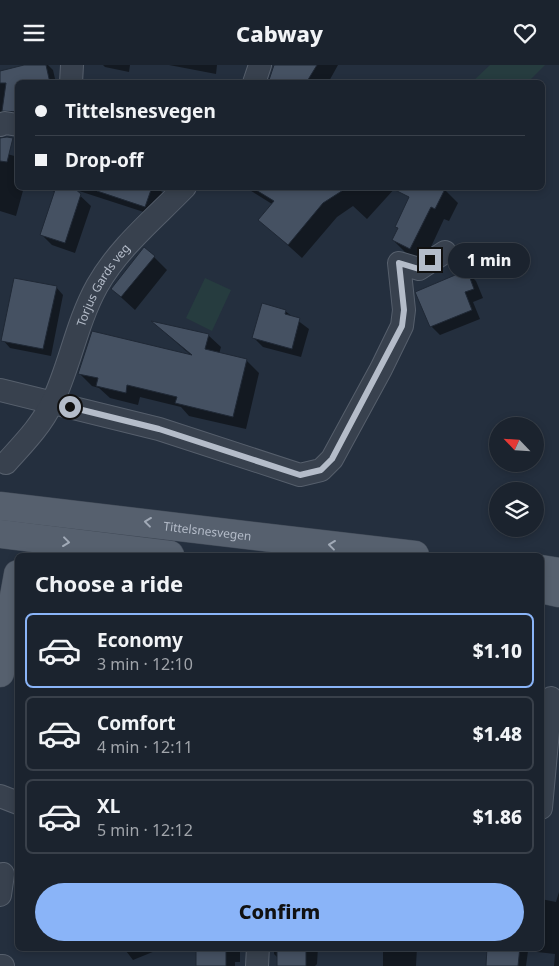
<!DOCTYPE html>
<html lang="en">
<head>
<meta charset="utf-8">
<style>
  body { margin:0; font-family:"Noto Sans",sans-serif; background:#242b36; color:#f1f3f6; height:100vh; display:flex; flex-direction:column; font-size:19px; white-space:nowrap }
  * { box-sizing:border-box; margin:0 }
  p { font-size:16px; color:#a0a4aa }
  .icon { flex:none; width:28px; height:28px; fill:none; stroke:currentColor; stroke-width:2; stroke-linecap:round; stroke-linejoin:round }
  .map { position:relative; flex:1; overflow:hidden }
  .sheet { position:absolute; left:15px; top:488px; width:529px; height:398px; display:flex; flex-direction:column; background:#1b232e; border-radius:8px; box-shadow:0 2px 8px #0003,0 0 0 1px #39404a }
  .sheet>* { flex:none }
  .hud { position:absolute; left:15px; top:15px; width:530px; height:110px; border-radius:8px; box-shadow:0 2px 8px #0003,0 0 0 1px #39404a; display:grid; align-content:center; height:110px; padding:0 20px; background:#1b232e }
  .needle { width:32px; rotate:295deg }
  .fabs { position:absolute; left:489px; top:352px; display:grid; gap:10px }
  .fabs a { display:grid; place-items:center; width:55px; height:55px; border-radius:50%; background:#1b232e; box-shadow:0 2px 8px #0003,0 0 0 1px #39404a; font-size:25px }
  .end { position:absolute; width:22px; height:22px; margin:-11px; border:6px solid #b4bcc9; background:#111; box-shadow:0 0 0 2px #111 }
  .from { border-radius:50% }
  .bubble { position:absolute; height:35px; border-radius:18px; background:#1b232e; box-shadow:0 2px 8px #0003,0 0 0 1px #39404a; font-size:16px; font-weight:800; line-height:35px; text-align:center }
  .hud b { display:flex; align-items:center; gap:18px; height:48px; font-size:19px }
  .hud b+b { border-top:1px solid #39404a }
  .hud i { width:12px; height:12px; background:#f1f3f6 }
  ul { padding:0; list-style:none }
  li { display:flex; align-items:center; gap:15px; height:75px; margin:0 10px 8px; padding:0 10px; border:2px solid #39404a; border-radius:8px }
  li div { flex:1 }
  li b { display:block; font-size:19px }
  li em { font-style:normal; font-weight:800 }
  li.active { border-color:#8ab4f8 }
  li>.icon { width:45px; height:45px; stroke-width:1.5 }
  h2 { padding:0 20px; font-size:22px; line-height:60px }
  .cta { display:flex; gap:10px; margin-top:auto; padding:10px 20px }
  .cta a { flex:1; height:58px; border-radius:30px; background:#8ab4f8; color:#111; font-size:20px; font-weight:800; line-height:58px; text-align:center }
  header { display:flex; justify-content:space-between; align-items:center; height:65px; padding:0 20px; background:#1b232e; font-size:22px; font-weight:800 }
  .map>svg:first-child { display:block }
  .green { fill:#263c3f }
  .shadow { fill:#0007 }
  .building { fill:#455162; stroke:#1f2835 }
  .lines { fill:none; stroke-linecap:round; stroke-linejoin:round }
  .minor-casing { stroke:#565f6c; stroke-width:24 }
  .major-casing { stroke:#414a57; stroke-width:29 }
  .minor { stroke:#38414e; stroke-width:22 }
  .major { stroke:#56606e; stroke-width:28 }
  .oneway { stroke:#a1aab7 }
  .route { stroke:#b4bcc9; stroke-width:6 }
  .labels { text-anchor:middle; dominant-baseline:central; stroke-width:5; stroke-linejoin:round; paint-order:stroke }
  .street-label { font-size:12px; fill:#b4bcc9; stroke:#1d2633 }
</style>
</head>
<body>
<header><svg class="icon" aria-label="menu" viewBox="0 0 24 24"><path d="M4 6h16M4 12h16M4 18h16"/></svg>Cabway<svg class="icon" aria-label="heart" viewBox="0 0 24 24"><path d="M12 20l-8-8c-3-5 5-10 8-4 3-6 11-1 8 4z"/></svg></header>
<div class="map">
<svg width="559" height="901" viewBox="0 0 559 901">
  <rect width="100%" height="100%" fill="#242f3e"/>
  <path class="green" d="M490,0H545L528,17H472Z
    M205,213L231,225L212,266L186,253Z"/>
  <path class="shadow" d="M27,0H48L53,5L56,18H18V54L0,56V6Z
    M103,0H130L129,7L105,2Z
    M169,0H217L216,9Z
    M276,0H338L328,18H269Z
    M0,87L18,92V122H24L16,151L0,146Z
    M38,122H157L163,128L156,151L73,124L91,141L75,188L52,180L42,170L56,127Z
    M245,122H396L367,154L353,141L337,152L302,193L260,155L272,139Z
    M444,124L458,138L449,156L444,154L424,197L407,189L393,175Z
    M154,192L167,205L135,245L112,224Z
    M467,207L476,216L483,233L473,237L480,254L440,270L431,261Z
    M56,222L63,230L51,291L10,283L3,275Z
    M285,246L309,264L301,292L263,282L253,272Z
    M154,258L208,270L221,282L219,289L246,295L259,308L246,364L189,351L181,342L140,332L138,340L110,333L99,323L92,321L79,308L193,292Z
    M18,779V788L14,780Z
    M18,822V834L15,827Z
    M559,827V901H554L555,889L528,886L526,901H487L488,882H541V834L556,837Z
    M123,882H159L160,884L133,895Z
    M197,882H240V897H235V901H197Z
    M274,882H318L317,899L315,901H278V893L274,889Z
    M383,882H417L416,901H383Z"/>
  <path class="building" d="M24,0H46L50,18H18V47L2,46L6,18H0V6Z
    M274,0H317L306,18H268Z
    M7,72L13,73L7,97L0,96V73Z
    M56,122H73L81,129L65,178L40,170Z
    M98,122H152L145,142L97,126Z
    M251,122H348L323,138L288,180L258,155L274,136Z
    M389,122H446L435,144L431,142L410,184L392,175L398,163L395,162L409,132Z
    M144,182L155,191L121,232L111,224Z
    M467,205L474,224L465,227L472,245L430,262L415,227Z
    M14,213L57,221L43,284L1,276Z
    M262,238L286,245L285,249L300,253L292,284L252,273Z
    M151,256L209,269L205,284L247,294L233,352L175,338L177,332L127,320L126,328L96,321L98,313L78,309L92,266L192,290Z
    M196,882H226V901H196Z
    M277,882H306V901H277Z
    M487,882H520L518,901H486Z"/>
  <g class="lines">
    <defs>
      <g id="minor">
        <path d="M71,18L72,0"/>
        <path d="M254,18L260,0"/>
        <path d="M0,60L5,58L18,60"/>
        <path d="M0,325L159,364L300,410L321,405L332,394L381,304L402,261L404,245L399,198L419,204L445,187"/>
        <path id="s1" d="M6,398C23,379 41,361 52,338C70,301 76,259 97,221C119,182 154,154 185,122"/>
        <path d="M0,731L18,738"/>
        <path d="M541,743L551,633"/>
        <path d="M0,830L3,809"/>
        <path d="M0,901H3"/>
        <path d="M257,901L258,882"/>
      </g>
      <g id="major">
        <path id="s2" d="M0,441L415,490"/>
        <path d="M0,469L170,490"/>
        <path d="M541,504L559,507"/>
        <path d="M541,524L559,528"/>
        <path d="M0,608L18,509"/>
      </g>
    </defs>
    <use href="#minor" class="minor-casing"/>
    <use href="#major" class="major-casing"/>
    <use href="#minor" class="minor"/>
    <use href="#major" class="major"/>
  </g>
  <defs><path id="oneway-chevron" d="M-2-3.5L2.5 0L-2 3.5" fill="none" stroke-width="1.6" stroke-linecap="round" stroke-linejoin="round" transform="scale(1.25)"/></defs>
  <g class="oneway">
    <use href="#oneway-chevron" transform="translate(148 457) rotate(-173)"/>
    <use href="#oneway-chevron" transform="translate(66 477) rotate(7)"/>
    <use href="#oneway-chevron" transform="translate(332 480) rotate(-173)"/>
  </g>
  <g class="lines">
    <path class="route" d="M70,342L159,364L300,410L321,405L332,394L402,261L404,245L399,198L419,204L430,195"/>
  </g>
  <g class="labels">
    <g class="street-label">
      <text stroke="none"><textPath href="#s1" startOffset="205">Torjus Gards veg</textPath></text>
      <text stroke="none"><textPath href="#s2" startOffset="209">Tittelsnesvegen</textPath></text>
    </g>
  </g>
</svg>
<div class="fabs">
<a><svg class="needle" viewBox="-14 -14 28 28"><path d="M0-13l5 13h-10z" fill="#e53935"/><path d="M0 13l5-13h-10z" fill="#a0a4aa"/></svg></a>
<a><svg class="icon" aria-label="layers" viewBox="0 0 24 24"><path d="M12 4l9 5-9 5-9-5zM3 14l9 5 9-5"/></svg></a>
</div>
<i class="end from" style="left:70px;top:342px"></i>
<i class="end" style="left:430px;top:195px"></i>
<div class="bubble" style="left:448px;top:178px;width:82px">1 min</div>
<div class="hud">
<b><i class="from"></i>Tittelsnesvegen</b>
<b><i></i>Drop-off</b>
</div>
<section class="sheet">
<h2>Choose a ride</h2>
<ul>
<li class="active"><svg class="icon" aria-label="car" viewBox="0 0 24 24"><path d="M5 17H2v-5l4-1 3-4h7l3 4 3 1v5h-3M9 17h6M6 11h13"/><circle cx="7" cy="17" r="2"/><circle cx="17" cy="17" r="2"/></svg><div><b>Economy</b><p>3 min · 12:10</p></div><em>$1.10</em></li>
<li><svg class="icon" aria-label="car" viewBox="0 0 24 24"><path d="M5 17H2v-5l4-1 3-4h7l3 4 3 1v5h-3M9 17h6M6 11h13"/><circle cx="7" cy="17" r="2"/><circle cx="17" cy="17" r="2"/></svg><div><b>Comfort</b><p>4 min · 12:11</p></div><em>$1.48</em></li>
<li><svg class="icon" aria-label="car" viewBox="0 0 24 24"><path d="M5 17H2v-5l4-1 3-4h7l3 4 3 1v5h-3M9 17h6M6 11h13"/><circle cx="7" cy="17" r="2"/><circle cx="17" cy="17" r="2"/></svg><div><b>XL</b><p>5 min · 12:12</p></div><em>$1.86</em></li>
</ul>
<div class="cta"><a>Confirm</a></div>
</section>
</div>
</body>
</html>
